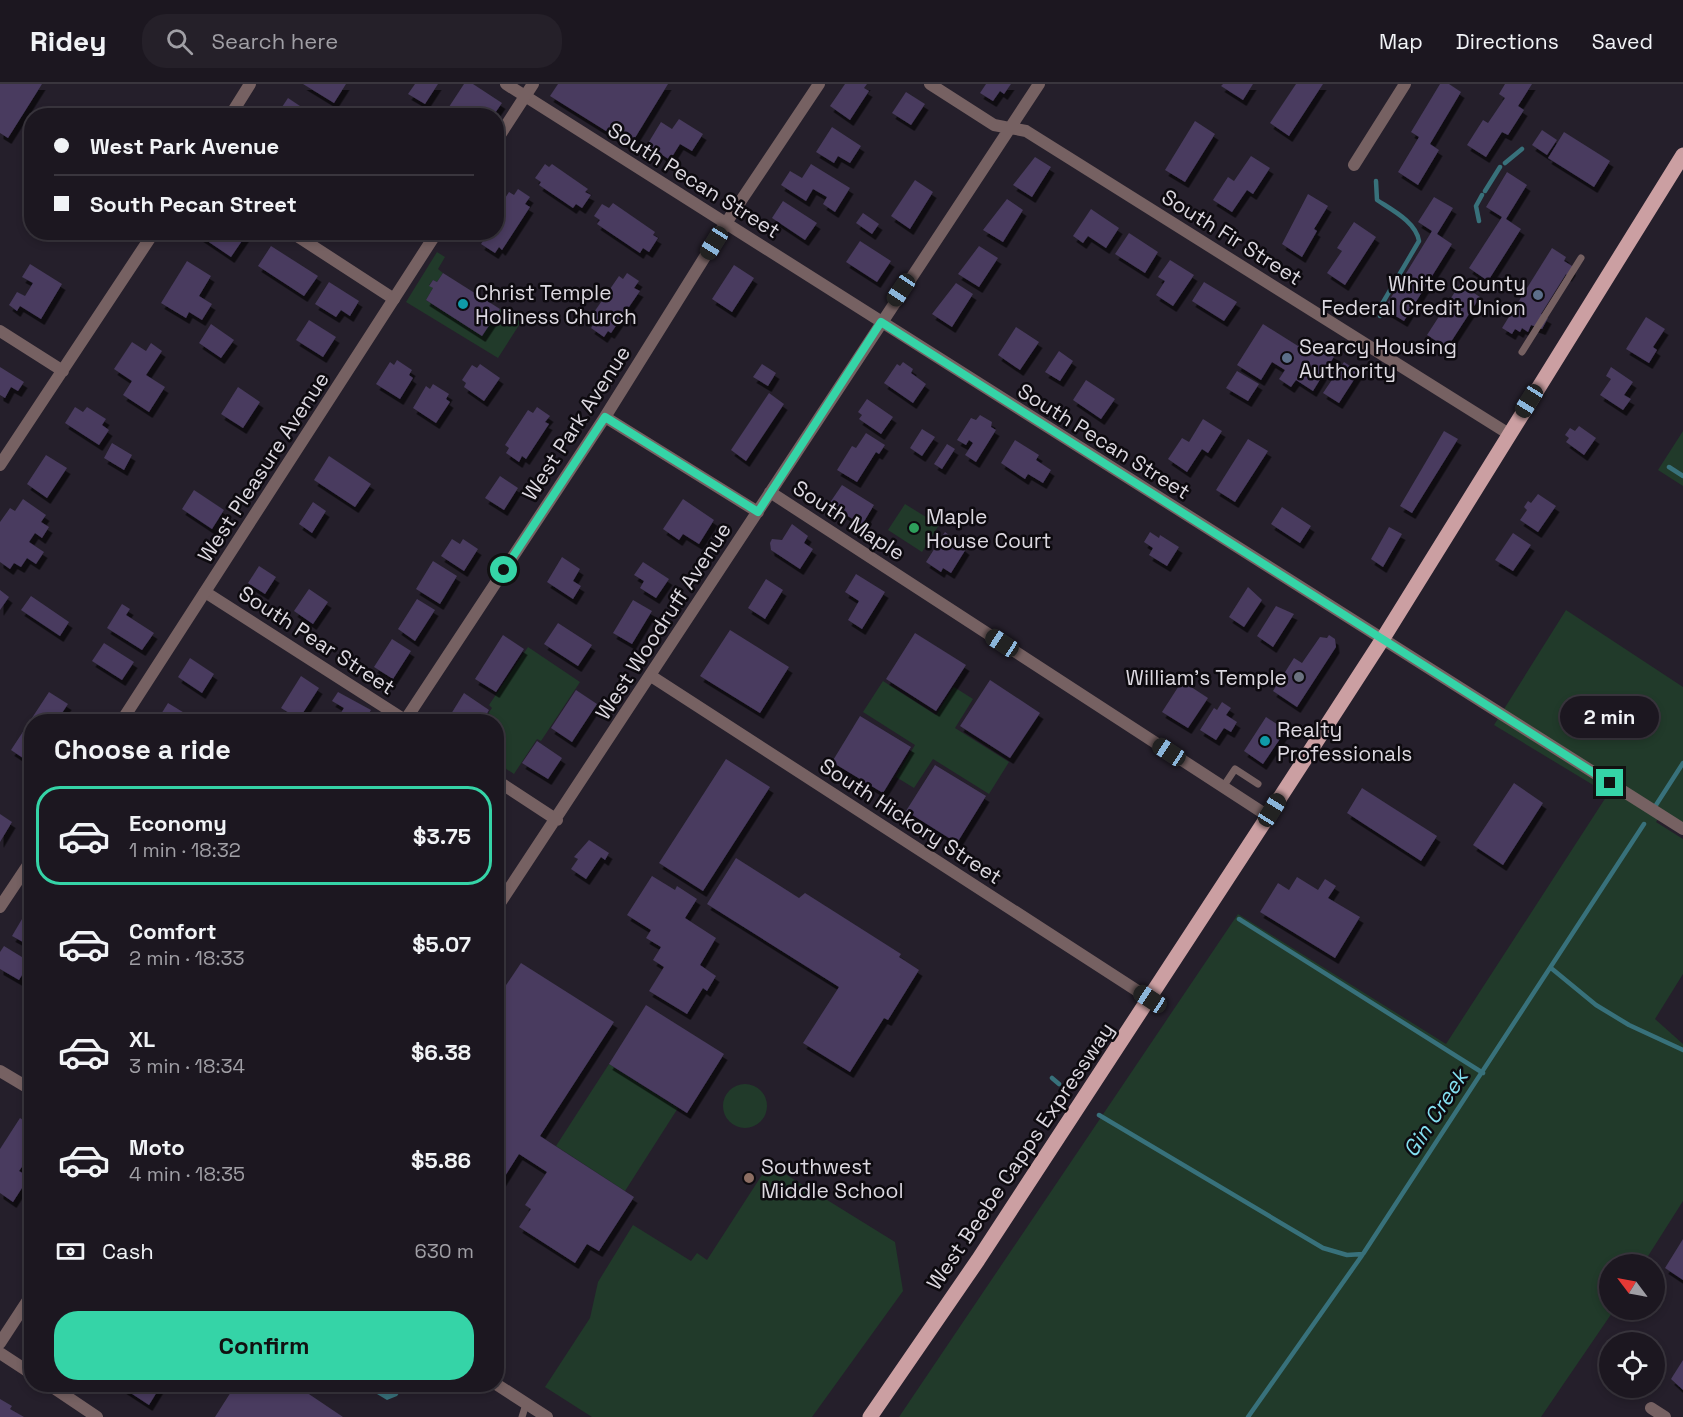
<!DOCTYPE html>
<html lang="en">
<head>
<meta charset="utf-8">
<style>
  body { margin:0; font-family:"Space Grotesk",sans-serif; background:#252029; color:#f1f3f6; height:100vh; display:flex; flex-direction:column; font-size:22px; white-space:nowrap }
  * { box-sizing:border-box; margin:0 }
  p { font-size:20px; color:#a09fa5 }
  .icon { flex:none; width:33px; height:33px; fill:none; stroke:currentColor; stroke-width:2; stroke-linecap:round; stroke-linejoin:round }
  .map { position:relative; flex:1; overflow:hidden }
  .side { position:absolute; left:24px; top:630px; width:480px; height:678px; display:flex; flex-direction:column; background:#1c1720; border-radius:24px; box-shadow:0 3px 9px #0003,0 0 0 2px #3a363e }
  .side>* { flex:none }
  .guide { position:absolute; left:24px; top:24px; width:480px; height:132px; border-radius:24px; box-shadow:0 3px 9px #0003,0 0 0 2px #3a363e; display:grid; align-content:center; height:132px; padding:0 30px; background:#1c1720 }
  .needle { width:39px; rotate:302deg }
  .controls { position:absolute; left:1599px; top:1170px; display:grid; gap:12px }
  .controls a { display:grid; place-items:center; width:66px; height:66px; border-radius:50%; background:#1c1720; box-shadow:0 3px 9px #0003,0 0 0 2px #3a363e; font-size:30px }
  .end { position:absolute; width:27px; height:27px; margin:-14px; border:8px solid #35d4a7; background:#111; box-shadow:0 0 0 3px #111 }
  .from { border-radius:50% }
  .bubble { position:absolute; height:42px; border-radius:21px; background:#1c1720; box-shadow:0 3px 9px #0003,0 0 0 2px #3a363e; font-size:20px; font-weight:800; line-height:42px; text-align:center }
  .car { position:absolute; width:18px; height:36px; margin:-18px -9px; border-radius:8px; box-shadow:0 0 4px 2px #0007; background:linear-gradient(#222 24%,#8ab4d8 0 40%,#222 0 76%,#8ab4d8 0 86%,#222 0) }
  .guide b { display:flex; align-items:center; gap:21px; height:57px; font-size:22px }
  .guide b+b { border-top:2px solid #3a363e }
  .guide i { width:15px; height:15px; background:#f1f3f6 }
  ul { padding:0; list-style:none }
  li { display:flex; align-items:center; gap:18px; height:99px; margin:0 12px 9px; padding:0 18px; border:3px solid transparent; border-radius:24px }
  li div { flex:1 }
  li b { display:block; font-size:22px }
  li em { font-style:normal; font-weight:800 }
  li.on { border-color:#35d4a7 }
  li>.icon { width:54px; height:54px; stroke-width:1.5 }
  h2 { padding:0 30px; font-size:27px; line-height:72px }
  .pay { display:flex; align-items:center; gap:15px; height:66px; padding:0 30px; font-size:22px }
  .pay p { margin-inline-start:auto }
  .primary-button { display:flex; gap:12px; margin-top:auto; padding:12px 30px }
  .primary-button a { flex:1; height:69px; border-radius:24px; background:#35d4a7; color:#111; font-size:24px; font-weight:800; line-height:69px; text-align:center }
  header { display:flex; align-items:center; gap:36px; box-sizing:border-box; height:84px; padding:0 30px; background:#1c1720; border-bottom:2px solid #3a363e }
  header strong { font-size:28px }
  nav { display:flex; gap:33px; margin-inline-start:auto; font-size:21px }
  .search { width:420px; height:54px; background:#252029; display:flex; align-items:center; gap:15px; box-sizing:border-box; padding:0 21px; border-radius:24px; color:#a09fa5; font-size:22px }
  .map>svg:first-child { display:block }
  .green { fill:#213a2a }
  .water { fill:#38717b }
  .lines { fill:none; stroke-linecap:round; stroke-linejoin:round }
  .stream { stroke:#38717b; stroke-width:4.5 }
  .building { fill:#483b5e; filter:url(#shadow) }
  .service { stroke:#766162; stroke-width:7 }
  .minor { stroke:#766162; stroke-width:12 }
  .tertiary { stroke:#766162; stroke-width:12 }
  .primary { stroke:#cb9fa2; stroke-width:15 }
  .route { stroke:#35d4a7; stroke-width:8 }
  .service-dot { fill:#5c6f8a; stroke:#0d0a0f; stroke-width:2 }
  .culture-dot { fill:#0f9aa8; stroke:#0d0a0f; stroke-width:2 }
  .leisure-dot { fill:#2e9e5b; stroke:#0d0a0f; stroke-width:2 }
  .worship-dot { fill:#6b7280; stroke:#0d0a0f; stroke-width:2 }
  .education-dot { fill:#8d6e63; stroke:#0d0a0f; stroke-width:2 }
  .labels { text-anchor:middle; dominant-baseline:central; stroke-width:5; stroke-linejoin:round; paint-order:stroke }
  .street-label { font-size:21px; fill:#dcd8e0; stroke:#0d0a0f }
  .poi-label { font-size:21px; fill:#dcd8e0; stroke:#0d0a0f; text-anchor:start }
  .water-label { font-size:22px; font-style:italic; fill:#83dff0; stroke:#0d0a0f }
</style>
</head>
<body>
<header>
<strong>Ridey</strong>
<div class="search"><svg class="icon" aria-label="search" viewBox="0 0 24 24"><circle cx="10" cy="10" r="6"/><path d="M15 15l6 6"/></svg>Search here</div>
<nav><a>Map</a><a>Directions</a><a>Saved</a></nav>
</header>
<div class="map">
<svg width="1683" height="1333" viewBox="0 0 1683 1333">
  <defs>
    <filter id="shadow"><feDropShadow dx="3.5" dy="6" stdDeviation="0" flood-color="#0009"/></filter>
  </defs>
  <rect width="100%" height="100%" fill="#251f2b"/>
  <path class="green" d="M437,168L445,173L438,185L443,189L437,198L433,196L429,201L433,204L426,216L482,252L500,225L521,238L498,274L406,218Z
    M1683,347V402L1658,386Z
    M905,420L939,441L922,468L888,446Z
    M1566,526L1683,603V741L1663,728L1656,738L1683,755V890L1655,935L1683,960V1117L1643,1180H1610V1226H1614L1541,1333H899L1238,830L1446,960L1608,710L1494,641Z
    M528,563L580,598L541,657L537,655L514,690L497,679L496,638L483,637L492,624L489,621Z
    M883,597L936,631L954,603L973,615L955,644L1009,678L989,710L933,675L914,704L896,693L915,661L863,628Z
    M609,980L678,1024L625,1107L556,1062Z
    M723 1022a22 22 0 1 1 44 0a22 22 0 1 1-44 0Z
    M769,1080L895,1158L903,1207L812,1333H592L545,1303L590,1234L598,1198L633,1141L691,1177L697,1169L707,1176Z"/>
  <path class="water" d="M362,1301L405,1300V1301L397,1312L387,1316Z"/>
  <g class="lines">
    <path class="stream" d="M1505,79L1522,65
      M1376,97L1377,116C1392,126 1416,138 1419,157L1382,220L1380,232
      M1485,107L1500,83
      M1479,137L1476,122L1482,111
      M1669,383L1683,392
      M1656,721L1683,679
      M1239,835L1483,989
      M1551,884L1596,921L1629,941L1683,966
      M1052,994L1059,1000
      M1099,1031L1323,1164L1347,1171L1363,1170
      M1248,1333L1363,1170L1644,740"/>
  </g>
  <path class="building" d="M0,0H42L8,54L0,49Z
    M303,0H346L334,19Z
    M415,0H438L425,20L408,10Z
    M464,0H473L502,19L493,32H443Z
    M558,0H668L630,62L550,12Z
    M845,0H867L864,4L869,7L850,36L830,22Z
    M986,0H1011L1004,10L1000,7L993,17L980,9Z
    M1223,0H1253L1243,16L1221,2Z
    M1296,0H1323L1289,52L1270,39Z
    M1440,0H1449L1461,8L1430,60L1439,66L1418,101L1398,88L1419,53L1411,48Z
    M1505,0H1532L1518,22L1524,26L1508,51L1502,48L1486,73L1467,61L1483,36L1488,39L1505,14L1499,10Z
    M906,8L925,20L911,41L892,29Z
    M288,14L315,32H276Z
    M679,35L703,50L692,67L680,60L670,76L647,61L661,38L672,45Z
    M1195,37L1215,50L1185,98L1165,86Z
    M832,43L861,62L850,79L838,72L834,79L816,68Z
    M1542,46L1557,56L1547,71L1532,61Z
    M1564,48L1610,77L1594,103L1548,74Z
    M1251,72L1270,84L1253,110L1247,106L1232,128L1213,116L1228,93L1234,97Z
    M1035,73L1051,83L1032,113L1013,101Z
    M545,80L549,83L552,80L588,105L585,108L591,111L582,124L576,120L573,124L539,101L541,98L535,94Z
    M811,80L850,104L835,128L823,120L827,113L813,105L806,117L781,101L790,87L802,94Z
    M1507,88L1527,101L1506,135L1521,145L1488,197L1469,184L1502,133L1486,123Z
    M915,96L933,108L910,145L891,132Z
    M518,105L530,113L525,120L530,123L502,166L499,163L495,169L481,160L485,154L481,151L483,148H496V128L509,108L514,111Z
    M1308,110L1328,122L1314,145L1317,147L1302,173L1282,160Z
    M1434,113L1453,124L1437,150L1452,160L1404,237L1384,225L1432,147L1418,138Z
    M1007,115L1023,126L1003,158L983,146Z
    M783,117L817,139L805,156L772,134Z
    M613,119L655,148L653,151L658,154L649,168L643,164L640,169L597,140L600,136L594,132L602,120L609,124Z
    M1091,125L1119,144L1106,164L1088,152L1083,159L1073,152Z
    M863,129L879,140L872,150L856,139Z
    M1354,138L1376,153L1345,201L1327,189L1342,167L1337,164Z
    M194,148H248L231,173Z
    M1129,149L1158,168L1145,189L1115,170Z
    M860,157L891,177L877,198L846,178Z
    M271,162L318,192L304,212L258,182Z
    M979,162L998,174L979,203L958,190Z
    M1552,164L1566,173L1564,177L1572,182V186L1568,192L1566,190L1541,230L1548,234L1542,245L1531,241L1528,248L1522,244L1520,248L1515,245L1512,250L1502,244Z
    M1170,176L1194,191L1173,222L1156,211L1165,197L1158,193Z
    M187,177L211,192L199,212L212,220L202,236L189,228L186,234L161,219Z
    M30,180L62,200L41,235L20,222L17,227L9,221L17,208L25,212L33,199L22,193Z
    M734,181L754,194L732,228L712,215Z
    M443,189L500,225L482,252L426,216L433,204L429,202L433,196L437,198Z
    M627,189L639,197L634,204L640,207L611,249L608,247L604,253L591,244L595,238L590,234L619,192L623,195Z
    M329,198L359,217L350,232L341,226L336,233L315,220Z
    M1204,198L1237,218L1224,237L1192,217Z
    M956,199L973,210L952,243L932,230Z
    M1460,200L1480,213L1447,264L1427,251Z
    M1646,233L1665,245L1653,263L1657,266L1649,279L1626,265Z
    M309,236L336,253L323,273L296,256Z
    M211,240L234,256L221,274L199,259Z
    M1263,240L1298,262L1305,252L1335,271L1313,307L1296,296L1291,303L1279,295L1285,286L1272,278L1261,296L1237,281Z
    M1016,243L1039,258L1020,286L998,271Z
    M132,258L146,267L151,259L162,267L146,291L165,303L149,328L123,311L132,297L114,285Z
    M1059,267L1073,277L1060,297L1045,288Z
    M397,276L412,286L409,291L413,294L400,315L376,300L390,278L394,281Z
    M903,278L913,285L911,289L926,300L913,319L884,299L897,280L900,282Z
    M1344,278L1359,288L1339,319L1323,309Z
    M480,280L500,294L484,317L464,303L466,299L462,296L472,281L477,284Z
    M762,280L776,289L768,302L753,293Z
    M0,283L24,298L18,307L11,303L5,314L0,311Z
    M1611,283L1633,298L1624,311L1631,315L1623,326L1600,311L1611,295L1606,292Z
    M1237,287L1259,300L1248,317L1226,304Z
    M1086,296L1115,315L1101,335L1073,316Z
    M433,300L449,310L446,315L450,318L436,339L413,324L426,302L430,305Z
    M238,303L260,318L243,344L221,330Z
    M769,309L784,320L746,377L731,366Z
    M867,315L893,333L881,350L859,335L862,331L858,328Z
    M75,323L83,328L87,323L106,335L102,341L109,346L99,361L65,339Z
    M537,323L550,332L545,338L549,340L526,375L522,372L519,378L506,369L509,364L505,361L528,326L533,329Z
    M980,331L992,338L991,343L996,346L976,378L965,371L973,359L969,356L966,361L957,356L971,334L976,336Z
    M1203,335L1222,347L1208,369L1202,365L1187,388L1168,375L1182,354L1189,358Z
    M1579,342L1596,354L1584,371L1566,358L1569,354L1565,351L1570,344L1575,347Z
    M922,345L935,353L922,372L910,364Z
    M1444,347L1458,355L1412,429L1400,422Z
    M866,349L885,361L879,370L876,368L857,398L837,386L852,362L856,364Z
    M1248,355L1268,367L1235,418L1216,406Z
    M1015,356L1039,371L1036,376L1051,386L1043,399L1028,390L1025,395L1001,379Z
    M112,359L132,371L124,386L104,374Z
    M947,360L955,365L942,385L934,380Z
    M46,371L67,384L47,414L27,400Z
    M329,372L371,400L355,423L314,396Z
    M500,392L518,404L504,426L485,414Z
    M842,401L874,421L862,441L829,420Z
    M194,406L224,426L212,445L182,425Z
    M1538,410L1556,422L1538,448L1520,436L1527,426L1524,423L1528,417L1531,419Z
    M23,415L46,431L41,438L49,443L42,454L35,449L29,458L44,468L36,480L27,474L21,483L14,479L10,485L0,478V438L10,424L15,427Z
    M683,415L714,436L699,460L683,450L679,456L663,445Z
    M313,418L326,427L312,449L299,440Z
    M1282,423L1311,442L1300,459L1271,440Z
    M792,440L808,452L804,459L813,465L800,485L771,466L770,459L772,455L782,456Z
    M1389,443L1402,450L1383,483L1371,475Z
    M945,448L966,465L951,489L943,484L941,488L926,478Z
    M1150,448L1159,454L1160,451L1179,463L1167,482L1149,471L1153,464L1144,458Z
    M1513,449L1531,461L1513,487L1495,476Z
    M452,455L460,460L463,455L478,465L464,487L441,472Z
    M562,473L580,485L573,497L581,502L573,515L547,498Z
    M433,477L457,492L440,520L416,505Z
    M643,478L669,495L656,514L640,504L644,497L634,491Z
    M259,482L276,493L265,510L248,499Z
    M856,490L885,508L862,545L848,536L859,517L845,508Z
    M766,495L783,506L765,535L748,524Z
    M1248,503L1262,516L1244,543L1229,533Z
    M309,505L328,518L313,540L294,527Z
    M0,506L9,513L0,526Z
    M31,512L69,538L60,552L21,526Z
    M417,515L435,526L415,557L398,545Z
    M633,516L652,527L632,560L613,549Z
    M122,520L130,525L126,531L154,549L142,566L107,544Z
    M1276,522L1294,530L1273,563L1257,552Z
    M558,539L592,561L578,582L544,560Z
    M730,546L789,583L760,629L700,592Z
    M915,549L966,581L936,627L886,595Z
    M503,551L524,565L496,608L475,595Z
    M1329,551L1335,555L1336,563L1297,623L1273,607L1294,574L1302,579L1320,553L1327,554Z
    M392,555L411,567L393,595L374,583Z
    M104,559L134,578L122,596L92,577Z
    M190,574L214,590L202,609L178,593Z
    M301,592L319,604L299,635L281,624Z
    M990,596L1040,629L1010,674L960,642Z
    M1182,597L1208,614L1188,644L1162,628Z
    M576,606L597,620L572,658L551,644Z
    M49,608L68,620L56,638H32V675L29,678L11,666Z
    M338,608L371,626L364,638H335L344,624L332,617Z
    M464,609L489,626L482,638H461L451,630Z
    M1222,618L1231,624L1226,631L1237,638L1231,648L1224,644L1216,656L1200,646L1214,624L1217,626Z
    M168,619L191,633L189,638H162L158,635Z
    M860,632L911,663L883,709L832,678Z
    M1266,633L1286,646L1263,680L1244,667Z
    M537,657L562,674L548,695L522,679Z
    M726,675L770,703L703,807L659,779Z
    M935,681L986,712L957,759L906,727Z
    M1514,699L1543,719L1503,781L1473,761Z
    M1362,704L1437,752L1421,777L1347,729Z
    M0,730L12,738L0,758Z
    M589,756L609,769L605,776L601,773L586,795L571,785L578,775L574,773Z
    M736,774L799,814L805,809L901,870L899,873L919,886L888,936L884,934L850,988L803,959L839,903L707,820Z
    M652,792L675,806L677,802L697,815L685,834L716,854L700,881L716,892L707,907L703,904L687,930L649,907L664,883L653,876L661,863L646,854L651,846L627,831Z
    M1297,793L1318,806L1325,795L1336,802L1328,814L1360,833L1335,874L1260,828L1278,799L1289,806Z
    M22,835L32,840V863L12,852Z
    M4,862L30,878L19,896L0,885V868Z
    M521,879L614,938L540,1052L634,1113L599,1167L587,1160L575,1179L519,1143L531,1125L525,1121L547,1088L519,1070L500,1100L496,1098V916Z
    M646,921L724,970L687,1029L609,980Z
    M20,1034L32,1042V1069L19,1087L29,1093L13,1118L0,1109V1065Z
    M1683,1155V1196L1665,1184Z
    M1683,1276V1306L1671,1295Z
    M125,1300H156L160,1303L149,1321L123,1304Z
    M236,1300L254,1310L261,1300H294L343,1333H215Z
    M0,1315L12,1322L10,1325L24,1333H0Z"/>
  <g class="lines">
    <path class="service" d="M1522,268L1581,174
      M1223,703L1235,685L1258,700
      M522,1333L526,1320"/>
    <path class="minor" d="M506,0L1683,745
      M930,0L994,41L1026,47L1509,350
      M230,32L250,0
      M1354,81L1405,0
      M291,148L394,215
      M0,247L63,287
      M605,333L758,428
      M0,381L154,148
      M770,408L1268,732
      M205,508L408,638
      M651,592L1150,915
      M404,638L605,333L726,139L819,0
      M496,696L557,736
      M496,825L1039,0
      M0,1259L32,1210
      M0,1269L32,1290
      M48,1300L97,1333
      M1651,1324L1665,1333"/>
    <path class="tertiary" d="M496,57L533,0
      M121,638L437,148
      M0,823L32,775
      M0,987L32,1006
      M496,1300L547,1333"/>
    <path class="primary" d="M870,1333L978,1176L1272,726L1382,556L1683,71"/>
  </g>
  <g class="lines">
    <path class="route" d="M504,486L605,333L758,428L881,238L1610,699"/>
  </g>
  <g class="service-dot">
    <circle cx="1538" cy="211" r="6"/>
    <circle cx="1287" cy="274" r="6"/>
  </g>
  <g class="culture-dot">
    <circle cx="463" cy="220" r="6"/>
    <circle cx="1265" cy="657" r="6"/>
  </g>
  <circle class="leisure-dot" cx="914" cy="444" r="6"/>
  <circle class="worship-dot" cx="1299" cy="593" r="6"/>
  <circle class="education-dot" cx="749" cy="1094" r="6"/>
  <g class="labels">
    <g class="street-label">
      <text transform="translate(694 96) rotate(32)">South Pecan Street</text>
      <text transform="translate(1232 153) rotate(32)">South Fir Street</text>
      <text transform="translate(576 339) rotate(-57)">West Park Avenue</text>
      <text transform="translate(1104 357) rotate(32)">South Pecan Street</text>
      <text transform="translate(263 383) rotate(-57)">West Pleasure Avenue</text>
      <text transform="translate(849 436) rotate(33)">South Maple</text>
      <text transform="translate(663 537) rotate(-57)">West Woodruff Avenue</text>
      <text transform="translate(317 556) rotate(33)">South Pear Street</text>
      <text transform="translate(911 737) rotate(33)">South Hickory Street</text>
      <text transform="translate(1020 1072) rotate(-56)">West Beebe Capps Expressway</text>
    </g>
    <g class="poi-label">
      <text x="1526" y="199" text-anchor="end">White County<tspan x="1526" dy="24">Federal Credit Union</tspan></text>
      <text x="475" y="208">Christ Temple<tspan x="475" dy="24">Holiness Church</tspan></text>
      <text x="1299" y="262">Searcy Housing<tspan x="1299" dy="24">Authority</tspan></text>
      <text x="926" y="432">Maple<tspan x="926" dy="24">House Court</tspan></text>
      <text x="1287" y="593" text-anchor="end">William's Temple</text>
      <text x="1277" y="645">Realty<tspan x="1277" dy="24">Professionals</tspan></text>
      <text x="761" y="1082">Southwest<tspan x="761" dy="24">Middle School</tspan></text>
    </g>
    <g class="water-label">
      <text transform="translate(1435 1029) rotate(-57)">Gin Creek</text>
    </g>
  </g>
</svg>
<div class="controls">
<a><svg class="needle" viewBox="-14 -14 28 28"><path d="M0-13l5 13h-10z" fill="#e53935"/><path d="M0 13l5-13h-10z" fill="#a09fa5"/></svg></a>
<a><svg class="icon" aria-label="locate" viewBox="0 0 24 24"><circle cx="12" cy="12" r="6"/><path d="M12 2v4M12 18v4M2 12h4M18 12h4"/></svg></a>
</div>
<i class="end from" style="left:504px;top:486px"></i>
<i class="end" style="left:1610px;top:699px"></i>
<div class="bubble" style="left:1560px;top:612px;width:99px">2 min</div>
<i class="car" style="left:714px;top:159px;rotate:212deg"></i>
<i class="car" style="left:901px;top:206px;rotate:214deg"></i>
<i class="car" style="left:1529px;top:317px;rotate:212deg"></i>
<i class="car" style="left:1002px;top:559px;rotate:303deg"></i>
<i class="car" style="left:1169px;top:668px;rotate:303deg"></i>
<i class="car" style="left:1272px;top:726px;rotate:32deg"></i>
<i class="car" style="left:1150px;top:915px;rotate:303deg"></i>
<div class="guide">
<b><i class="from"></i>West Park Avenue</b>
<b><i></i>South Pecan Street</b>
</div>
<section class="side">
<h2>Choose a ride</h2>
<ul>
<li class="on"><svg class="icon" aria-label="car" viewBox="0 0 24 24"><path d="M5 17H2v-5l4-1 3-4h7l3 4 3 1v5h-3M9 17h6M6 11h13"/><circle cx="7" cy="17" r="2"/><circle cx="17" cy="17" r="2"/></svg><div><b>Economy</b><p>1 min · 18:32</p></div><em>$3.75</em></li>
<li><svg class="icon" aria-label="car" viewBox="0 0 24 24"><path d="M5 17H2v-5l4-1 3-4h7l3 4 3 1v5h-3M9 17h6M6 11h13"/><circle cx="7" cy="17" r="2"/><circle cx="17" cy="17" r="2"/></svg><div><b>Comfort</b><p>2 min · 18:33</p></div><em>$5.07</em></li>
<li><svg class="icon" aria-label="car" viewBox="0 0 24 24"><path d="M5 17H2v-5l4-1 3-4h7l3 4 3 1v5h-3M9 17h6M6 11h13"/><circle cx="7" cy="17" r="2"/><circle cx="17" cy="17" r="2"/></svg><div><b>XL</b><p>3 min · 18:34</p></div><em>$6.38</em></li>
<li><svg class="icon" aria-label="car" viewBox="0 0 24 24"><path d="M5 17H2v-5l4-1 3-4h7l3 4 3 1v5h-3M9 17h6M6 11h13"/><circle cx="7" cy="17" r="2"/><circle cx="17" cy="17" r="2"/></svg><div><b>Moto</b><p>4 min · 18:35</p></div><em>$5.86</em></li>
</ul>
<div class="pay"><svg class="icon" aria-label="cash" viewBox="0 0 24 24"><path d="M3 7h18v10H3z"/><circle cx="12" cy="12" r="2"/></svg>Cash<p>630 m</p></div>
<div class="primary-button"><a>Confirm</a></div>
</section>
</div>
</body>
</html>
